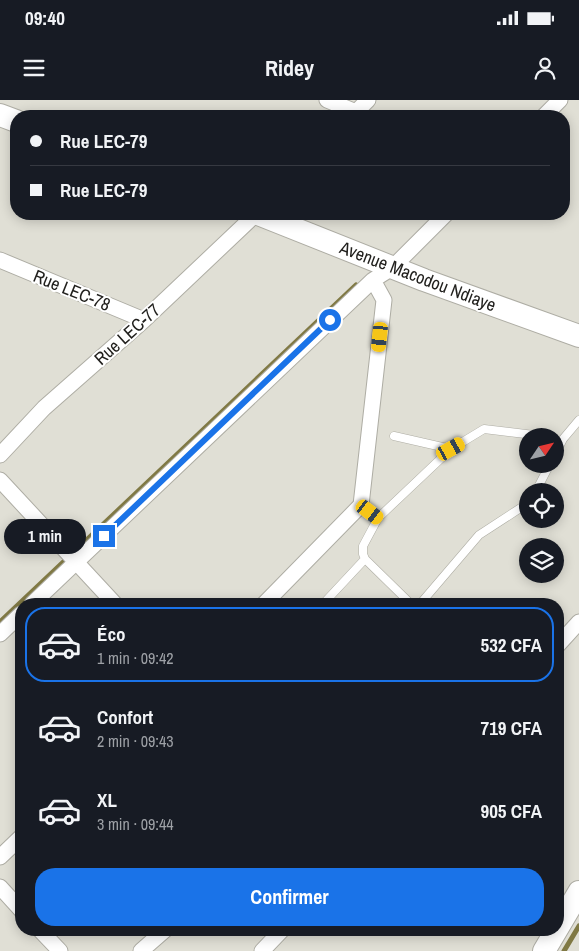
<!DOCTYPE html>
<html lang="fr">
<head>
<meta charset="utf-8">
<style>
  body { margin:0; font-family:"Archivo Narrow",sans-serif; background:#242831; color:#f1f3f6; height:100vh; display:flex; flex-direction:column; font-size:19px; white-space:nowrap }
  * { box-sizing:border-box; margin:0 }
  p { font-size:16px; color:#9ea1a6 }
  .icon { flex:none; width:28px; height:28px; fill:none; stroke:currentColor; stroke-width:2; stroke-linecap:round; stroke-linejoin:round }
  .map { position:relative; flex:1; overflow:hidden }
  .panel { position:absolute; left:15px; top:498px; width:549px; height:338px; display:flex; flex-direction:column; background:#171b24; border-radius:20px; box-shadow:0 2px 12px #0003 }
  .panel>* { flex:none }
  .guide { position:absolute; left:10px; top:10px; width:560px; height:110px; border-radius:20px; box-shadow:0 2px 12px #0003; display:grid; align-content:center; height:110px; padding:0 20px; background:#171b24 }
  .needle { width:32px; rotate:55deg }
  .controls { position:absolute; left:519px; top:328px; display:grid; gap:10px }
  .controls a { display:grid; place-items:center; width:45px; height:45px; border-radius:50%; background:#171b24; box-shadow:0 2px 12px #0003; font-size:25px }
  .end { position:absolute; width:22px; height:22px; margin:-11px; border:6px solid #1a73e8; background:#fff; box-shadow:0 0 0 2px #fff }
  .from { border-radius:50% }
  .bubble { position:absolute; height:35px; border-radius:18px; background:#171b24; box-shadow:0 2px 12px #0003; font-size:16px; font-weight:700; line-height:35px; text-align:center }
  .car { position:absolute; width:15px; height:30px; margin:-15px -8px; border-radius:6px; box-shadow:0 0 4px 1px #0007; background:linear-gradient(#f5c518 24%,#345 0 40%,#f5c518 0 76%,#345 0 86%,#f5c518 0) }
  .guide b { display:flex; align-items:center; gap:18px; height:48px; font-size:19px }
  .guide b+b { border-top:1px solid #363941 }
  .guide i { width:12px; height:12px; background:#f1f3f6 }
  ul { padding:9px 0 0; list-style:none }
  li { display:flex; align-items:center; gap:15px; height:75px; margin:0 10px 8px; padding:0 10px; border:2px solid transparent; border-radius:20px }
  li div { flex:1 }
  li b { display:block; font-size:19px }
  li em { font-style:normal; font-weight:700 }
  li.active { border-color:#1a73e8 }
  li>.icon { width:45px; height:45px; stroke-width:1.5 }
  .action { display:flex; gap:10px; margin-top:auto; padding:10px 20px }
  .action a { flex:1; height:58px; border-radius:20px; background:#1a73e8; color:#fff; font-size:20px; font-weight:700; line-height:58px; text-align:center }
  .status { display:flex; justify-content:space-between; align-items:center; height:35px; padding:0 25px; background:#171b24; direction:ltr }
  .status svg { height:14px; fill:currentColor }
  header { display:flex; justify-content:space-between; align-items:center; height:65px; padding:0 20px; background:#171b24; font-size:22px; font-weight:700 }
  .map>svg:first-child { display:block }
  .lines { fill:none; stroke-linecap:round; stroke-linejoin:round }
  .stream { stroke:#807944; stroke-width:5 }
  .lane-casing { stroke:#aeada4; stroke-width:9 }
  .street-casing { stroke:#aeada4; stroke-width:17 }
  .secondary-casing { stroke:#aeada4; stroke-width:24 }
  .lane { stroke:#fff; stroke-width:8 }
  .street { stroke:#fff; stroke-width:15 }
  .secondary { stroke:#fff; stroke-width:22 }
  .route { stroke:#1a73e8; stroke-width:6 }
  .labels { text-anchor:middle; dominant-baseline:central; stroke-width:4; stroke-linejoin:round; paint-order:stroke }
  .street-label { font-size:18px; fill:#22211e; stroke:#fff }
</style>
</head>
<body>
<div class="status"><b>09:40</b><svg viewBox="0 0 49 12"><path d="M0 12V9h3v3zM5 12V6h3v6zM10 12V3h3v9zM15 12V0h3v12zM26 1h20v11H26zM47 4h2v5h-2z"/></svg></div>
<header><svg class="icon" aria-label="menu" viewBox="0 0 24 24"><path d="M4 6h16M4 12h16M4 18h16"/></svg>Ridey<svg class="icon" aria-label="person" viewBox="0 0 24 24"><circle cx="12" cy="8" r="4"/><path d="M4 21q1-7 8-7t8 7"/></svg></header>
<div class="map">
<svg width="579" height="851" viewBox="0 0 579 851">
  <rect width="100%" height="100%" fill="#e0dfd5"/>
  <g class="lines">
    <path class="stream" d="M0,522L356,185
      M564,851L579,826"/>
    <defs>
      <path id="lane" d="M394,336L451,349
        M555,355L563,339L579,320
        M536,391L550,364
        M361,405L378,418
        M323,504L365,459
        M411,504L365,459L363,454V446L378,418L451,349L484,329L542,336
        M420,504L479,435L522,407L528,402"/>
      <path id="street" d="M327,0L356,12
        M352,16L368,0
        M544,16L560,0
        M0,160L144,220
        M0,355L44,308L144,220L256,114
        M0,380L115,504
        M32,504L373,180L392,168L446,114
        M264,504L361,405L384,200L373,180
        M0,534L21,514
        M558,545L579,522
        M0,757L21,737
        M0,787L21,810
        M39,829L60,851
        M141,851L166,829
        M262,851L283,829"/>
      <path id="secondary" d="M0,15L16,21
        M258,114L424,180L579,236
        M544,851L579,792"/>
    </defs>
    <use href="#lane" class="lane-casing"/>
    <use href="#street" class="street-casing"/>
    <use href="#secondary" class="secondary-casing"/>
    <use href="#lane" class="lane"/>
    <use href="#street" class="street"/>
    <use href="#secondary" class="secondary"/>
  </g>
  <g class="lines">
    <path class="route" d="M104,436L330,220"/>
  </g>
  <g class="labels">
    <g class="street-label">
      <text transform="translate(418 176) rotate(21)">Avenue Macodou Ndiaye</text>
      <text transform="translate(72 190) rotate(22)">Rue LEC-78</text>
      <text transform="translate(127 234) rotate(-42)">Rue LEC-77</text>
    </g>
  </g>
</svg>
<div class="controls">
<a><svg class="needle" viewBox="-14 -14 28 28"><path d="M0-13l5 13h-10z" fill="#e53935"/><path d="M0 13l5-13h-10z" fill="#9ea1a6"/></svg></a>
<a><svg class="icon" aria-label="locate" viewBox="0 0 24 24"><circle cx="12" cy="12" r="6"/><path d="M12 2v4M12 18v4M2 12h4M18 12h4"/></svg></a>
<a><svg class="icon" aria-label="layers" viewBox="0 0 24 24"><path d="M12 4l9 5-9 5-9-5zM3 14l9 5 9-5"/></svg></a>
</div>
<i class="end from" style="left:330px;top:220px"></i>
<i class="end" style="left:104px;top:436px"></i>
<div class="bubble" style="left:4px;top:419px;width:82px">1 min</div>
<i class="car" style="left:380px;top:237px;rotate:186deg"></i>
<i class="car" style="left:451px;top:349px;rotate:61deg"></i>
<i class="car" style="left:370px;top:412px;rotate:127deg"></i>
<div class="guide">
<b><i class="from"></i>Rue LEC-79</b>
<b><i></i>Rue LEC-79</b>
</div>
<section class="panel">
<ul>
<li class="active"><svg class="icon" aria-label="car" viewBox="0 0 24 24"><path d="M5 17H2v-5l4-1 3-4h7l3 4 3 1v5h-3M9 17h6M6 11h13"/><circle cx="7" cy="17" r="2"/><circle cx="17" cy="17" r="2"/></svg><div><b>Éco</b><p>1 min · 09:42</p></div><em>532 CFA</em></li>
<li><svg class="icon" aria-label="car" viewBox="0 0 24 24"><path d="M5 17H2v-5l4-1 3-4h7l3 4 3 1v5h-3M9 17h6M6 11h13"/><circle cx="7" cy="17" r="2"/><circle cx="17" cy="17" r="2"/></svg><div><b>Confort</b><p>2 min · 09:43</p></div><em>719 CFA</em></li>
<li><svg class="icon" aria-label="car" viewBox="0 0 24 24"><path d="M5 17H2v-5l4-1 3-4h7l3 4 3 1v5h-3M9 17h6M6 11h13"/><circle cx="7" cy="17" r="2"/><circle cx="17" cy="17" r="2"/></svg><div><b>XL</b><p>3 min · 09:44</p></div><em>905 CFA</em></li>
</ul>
<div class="action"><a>Confirmer</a></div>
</section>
</div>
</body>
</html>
